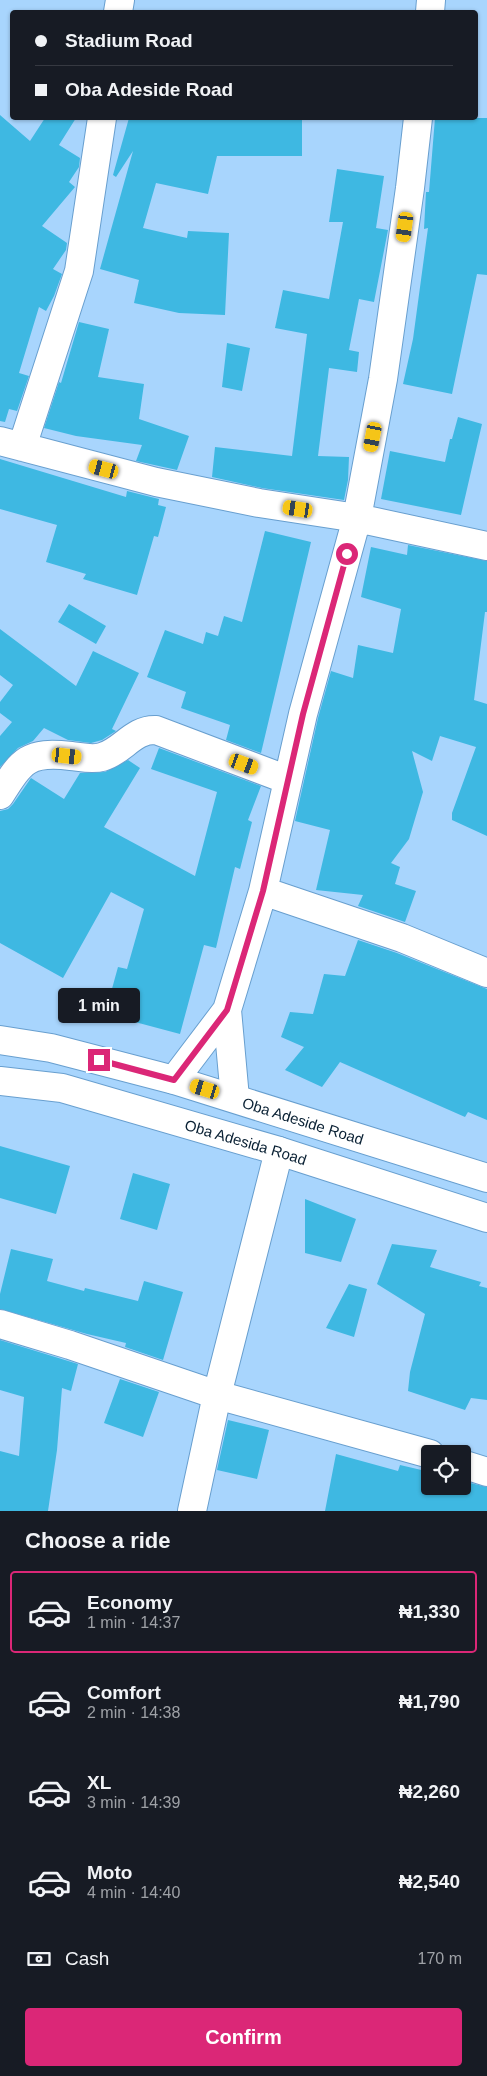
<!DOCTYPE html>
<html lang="en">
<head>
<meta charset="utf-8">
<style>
  body { margin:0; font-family:Helvetica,sans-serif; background:#242831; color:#f1f3f6; height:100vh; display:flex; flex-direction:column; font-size:19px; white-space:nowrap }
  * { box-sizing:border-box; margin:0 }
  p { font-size:16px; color:#9ea1a6 }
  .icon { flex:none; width:28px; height:28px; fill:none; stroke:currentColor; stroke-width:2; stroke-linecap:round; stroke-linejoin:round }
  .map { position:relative; height:1511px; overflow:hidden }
  .drawer { display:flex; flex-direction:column; background:#171b24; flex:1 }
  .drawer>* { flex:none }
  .top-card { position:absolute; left:10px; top:10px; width:468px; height:110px; border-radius:5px; box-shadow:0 1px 4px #0004; display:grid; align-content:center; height:110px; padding:0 25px; background:#171b24 }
  .fabs { position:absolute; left:421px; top:1445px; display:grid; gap:10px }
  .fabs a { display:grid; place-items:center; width:50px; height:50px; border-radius:5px; background:#171b24; box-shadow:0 1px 4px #0004; font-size:25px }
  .end { position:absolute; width:22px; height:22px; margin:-11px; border:6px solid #db2777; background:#fff; box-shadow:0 0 0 2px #fff }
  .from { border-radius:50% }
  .bubble { position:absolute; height:35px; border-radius:5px; background:#171b24; box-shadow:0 1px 4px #0004; font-size:16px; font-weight:700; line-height:35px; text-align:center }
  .car { position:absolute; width:15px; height:30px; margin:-15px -8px; border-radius:6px; box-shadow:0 0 4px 1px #0007; background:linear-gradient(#f5c518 24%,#345 0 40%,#f5c518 0 76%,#345 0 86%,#f5c518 0) }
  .top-card b { display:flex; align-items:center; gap:18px; height:48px; font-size:19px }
  .top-card b+b { border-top:1px solid #363941 }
  .top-card i { width:12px; height:12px; background:#f1f3f6 }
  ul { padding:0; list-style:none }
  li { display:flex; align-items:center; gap:15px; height:82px; margin:0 10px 8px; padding:0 15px; border:2px solid transparent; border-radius:5px }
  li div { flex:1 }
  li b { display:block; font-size:19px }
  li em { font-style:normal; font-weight:700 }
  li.active { border-color:#db2777 }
  li>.icon { width:45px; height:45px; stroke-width:1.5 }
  h2 { padding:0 25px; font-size:22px; line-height:60px }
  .pay { display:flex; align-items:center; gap:12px; height:55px; padding:0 25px; font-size:19px }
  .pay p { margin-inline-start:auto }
  .primary-button { display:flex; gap:10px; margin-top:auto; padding:10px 25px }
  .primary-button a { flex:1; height:58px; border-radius:5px; background:#db2777; color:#fff; font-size:20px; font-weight:700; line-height:58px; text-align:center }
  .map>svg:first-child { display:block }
  .building { fill:#3eb8e2 }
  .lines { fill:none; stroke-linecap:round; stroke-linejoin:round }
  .minor-casing { stroke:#689fcf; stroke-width:30 }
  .major-casing { stroke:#689fcf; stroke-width:30 }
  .minor { stroke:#fff; stroke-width:28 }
  .major { stroke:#fff; stroke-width:28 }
  .route { stroke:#db2777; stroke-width:6 }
  .labels { text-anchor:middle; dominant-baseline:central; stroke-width:4; stroke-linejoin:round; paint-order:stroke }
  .street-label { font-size:15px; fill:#092033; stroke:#e7f2fc }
</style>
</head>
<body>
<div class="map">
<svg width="487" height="1511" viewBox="0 0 487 1511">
  <rect width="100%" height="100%" fill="#a8d5fd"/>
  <path class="building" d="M0,115L30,141L45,118H76L59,145L80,158L79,167L69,182L75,187L42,226L67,243L66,250L53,269L62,274L54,296L46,311L39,307L19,373L29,376L17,411L9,409L5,422L0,421Z
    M129,118H302V156H217L208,194L156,183L143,228L187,238L188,231L229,233L225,315L179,313L134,303L139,280L100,269L133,151L116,177L113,175Z
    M435,118H487V275L477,274L452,394L403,384L413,339L428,228L424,229L426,192H429Z
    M337,169L384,176L376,228L388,230L374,302L359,299L349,350L359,352L357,372L329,368L318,456L349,457L348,480L344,500L262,488L212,477L215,447L292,456L307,334L275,328L283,290L329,299L343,222H329Z
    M79,322L109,329L98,377L144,384L139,419L189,436L177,470L136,461L142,445L76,436L44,428L59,382L61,383Z
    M227,343L250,348L242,391L222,387Z
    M458,417L482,424L461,515L381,499L390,451L445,462L450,439H452Z
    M0,459L126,497L127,491L159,499L158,505L166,507L158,537L154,536L137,595L83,579L86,574L46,562L57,525L0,509Z
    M265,531L311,542L261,753L226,740L230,725L181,708L186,692L147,677L165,630L203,644L206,632L218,636L224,616L242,622Z
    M408,545L487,561V612H485L474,700L487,704V836L452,820V813L476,747L440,736L432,761L412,751L423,792L409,839L391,863L400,867L395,884L416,891L405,922L358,906L363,895L316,890L330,830L295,821L318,718L331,671L353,678L358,645L393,653L401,609L361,597L371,547L407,555Z
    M69,604L106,626L96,644L58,622Z
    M0,629L76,686L93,651L139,673L112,729L116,731L102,740L91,743L68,740L44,728L33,741L18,748L0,767V736L12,722L0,713V702L13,685L0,675Z
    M159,748L261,786L248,820L252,822L240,869L235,867L216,948L204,945L180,1034L105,1014L118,967L127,969L144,909L111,892L63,978L0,943V811L8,809L13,804L31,778L64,799L80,773L105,772L128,760L140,768L104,827L195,876L217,792L151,769Z
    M358,940L397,953L487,989V1120L468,1112L465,1117L340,1062L322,1087L285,1070L304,1047L281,1037L290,1012L313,1014L324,974L345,976Z
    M0,1146L70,1166L56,1214L0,1198Z
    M133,1173L170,1184L157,1230L120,1219Z
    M305,1199L356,1219L341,1262L305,1253Z
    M392,1244L437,1250L430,1267L481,1282L479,1286L487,1288V1400L471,1398L465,1410L408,1391L410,1372L425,1314L377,1284Z
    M11,1249L53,1259L47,1281L84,1291L85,1288L138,1301L144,1281L183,1292L163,1360L125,1347L126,1343L87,1334L0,1309V1294Z
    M349,1284L367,1289L354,1337L326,1328Z
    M0,1340L78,1364L71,1391L62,1388L57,1450L48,1511H0V1451L19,1456L24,1397L0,1390Z
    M120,1379L159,1392L143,1437L104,1423Z
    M228,1420L269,1430L257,1479L217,1470Z
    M336,1454L398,1471L400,1465L430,1472V1486H462V1481L487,1487V1511H325Z"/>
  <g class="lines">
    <defs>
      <path id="minor" d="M118,12L120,0
        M430,12L431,0
        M0,441L156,482L259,503L357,518L487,546
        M22,447L79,271L102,118
        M0,795C22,760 28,751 71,756C81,757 92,760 102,757C123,751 133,729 156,730L288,780
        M263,891L402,938L487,973
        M227,1010L235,1098
        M174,1080L227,1010L263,891L303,714L357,518L383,379L410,188L418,118
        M0,1324L70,1345L217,1395L430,1454
        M462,1464L487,1472
        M192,1511L217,1395L279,1151"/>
      <g id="major">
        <path id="s1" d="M0,1040L51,1048L174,1080L487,1178"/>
        <path id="s2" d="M0,1081L62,1088L279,1151L487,1218"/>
      </g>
    </defs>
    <use href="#minor" class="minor-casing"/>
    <use href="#major" class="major-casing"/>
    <use href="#minor" class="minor"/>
    <use href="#major" class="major"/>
  </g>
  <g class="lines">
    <path class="route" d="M99,1060L174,1080L227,1010L263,891L303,714L347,554"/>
  </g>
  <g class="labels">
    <g class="street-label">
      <text stroke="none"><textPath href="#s1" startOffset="314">Oba Adeside Road</textPath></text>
      <text stroke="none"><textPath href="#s2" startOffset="254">Oba Adesida Road</textPath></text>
    </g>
  </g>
</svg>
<div class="fabs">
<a><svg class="icon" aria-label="locate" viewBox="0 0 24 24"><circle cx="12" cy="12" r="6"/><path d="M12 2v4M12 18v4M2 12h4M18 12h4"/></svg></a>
</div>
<i class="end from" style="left:347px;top:554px"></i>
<i class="end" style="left:99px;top:1060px"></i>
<div class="bubble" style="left:58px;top:988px;width:82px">1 min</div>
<i class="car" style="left:405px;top:227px;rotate:188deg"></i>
<i class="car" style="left:373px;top:437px;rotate:191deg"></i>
<i class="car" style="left:104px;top:469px;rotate:285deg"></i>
<i class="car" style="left:298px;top:509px;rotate:279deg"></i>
<i class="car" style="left:67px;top:756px;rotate:96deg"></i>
<i class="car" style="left:244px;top:764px;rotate:110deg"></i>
<i class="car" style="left:205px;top:1089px;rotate:287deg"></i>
<div class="top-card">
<b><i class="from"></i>Stadium Road</b>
<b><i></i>Oba Adeside Road</b>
</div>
</div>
<section class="drawer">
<h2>Choose a ride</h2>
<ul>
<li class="active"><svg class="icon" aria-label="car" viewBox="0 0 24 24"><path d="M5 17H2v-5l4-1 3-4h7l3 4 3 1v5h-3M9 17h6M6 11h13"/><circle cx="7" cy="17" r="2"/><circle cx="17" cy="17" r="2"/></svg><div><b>Economy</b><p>1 min · 14:37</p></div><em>₦1,330</em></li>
<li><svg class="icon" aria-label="car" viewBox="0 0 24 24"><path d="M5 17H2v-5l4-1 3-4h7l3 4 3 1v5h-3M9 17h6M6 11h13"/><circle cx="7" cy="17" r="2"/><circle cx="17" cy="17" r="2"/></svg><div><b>Comfort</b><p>2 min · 14:38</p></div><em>₦1,790</em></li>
<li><svg class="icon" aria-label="car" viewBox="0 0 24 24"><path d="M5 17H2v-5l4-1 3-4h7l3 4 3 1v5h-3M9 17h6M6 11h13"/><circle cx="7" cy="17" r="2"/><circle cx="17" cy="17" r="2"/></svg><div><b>XL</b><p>3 min · 14:39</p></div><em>₦2,260</em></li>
<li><svg class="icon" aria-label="car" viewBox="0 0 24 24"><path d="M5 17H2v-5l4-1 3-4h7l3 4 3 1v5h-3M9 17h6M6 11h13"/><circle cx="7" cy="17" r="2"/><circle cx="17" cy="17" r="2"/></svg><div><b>Moto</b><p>4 min · 14:40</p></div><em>₦2,540</em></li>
</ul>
<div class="pay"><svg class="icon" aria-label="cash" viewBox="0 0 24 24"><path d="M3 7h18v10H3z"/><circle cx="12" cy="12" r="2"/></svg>Cash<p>170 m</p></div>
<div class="primary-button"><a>Confirm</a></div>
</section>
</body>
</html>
